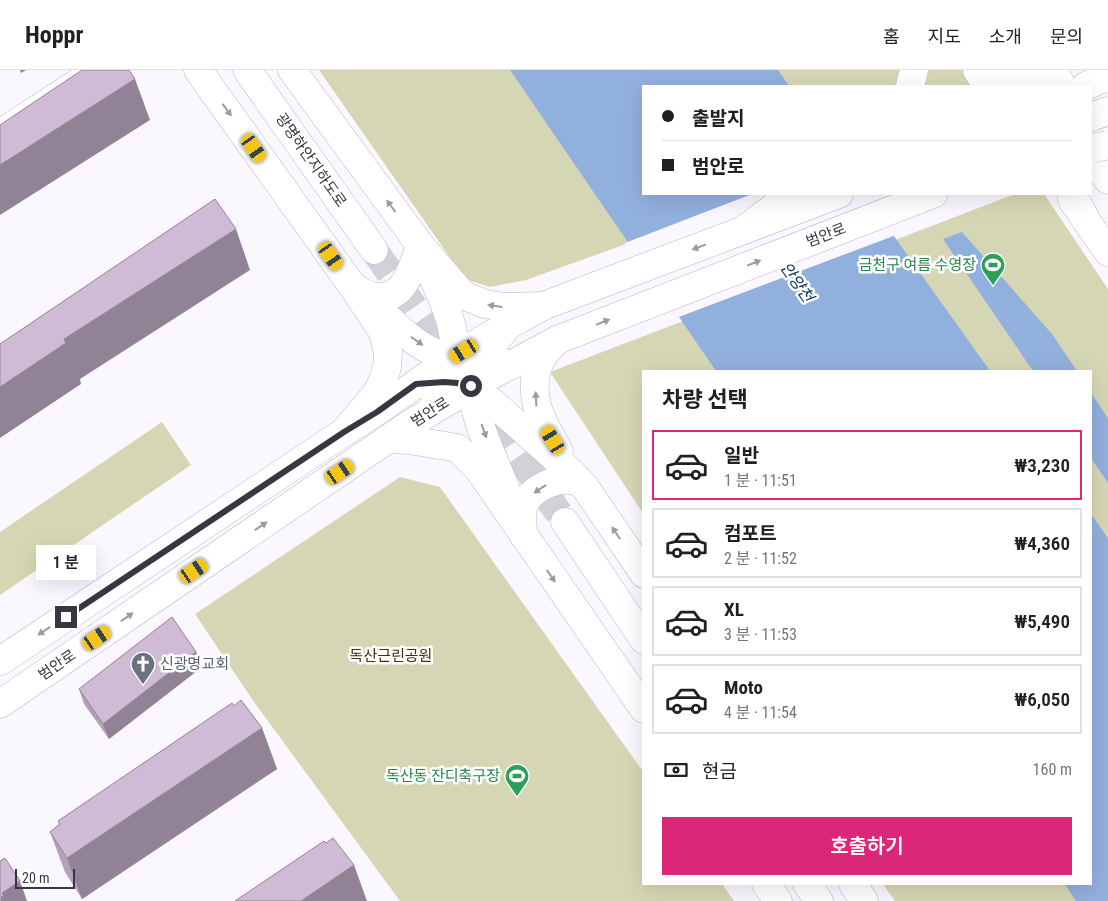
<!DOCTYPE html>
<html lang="ko">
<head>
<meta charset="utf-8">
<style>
  body { margin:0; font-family:"Roboto Condensed","Noto Sans KR",sans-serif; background:#f2f2f2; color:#202124; height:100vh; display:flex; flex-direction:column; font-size:19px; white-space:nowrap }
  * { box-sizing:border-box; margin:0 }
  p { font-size:16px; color:#757577 }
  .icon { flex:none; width:28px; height:28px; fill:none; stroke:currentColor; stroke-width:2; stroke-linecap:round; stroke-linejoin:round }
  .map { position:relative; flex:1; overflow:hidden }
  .sheet { position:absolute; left:642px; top:300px; width:450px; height:515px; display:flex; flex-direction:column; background:#fff; border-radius:0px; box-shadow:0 5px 20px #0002 }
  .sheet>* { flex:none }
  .guide { position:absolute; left:642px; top:15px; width:450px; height:110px; border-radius:0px; box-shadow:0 5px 20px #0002; display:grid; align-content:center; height:110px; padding:0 20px; background:#fff }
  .scale { position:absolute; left:15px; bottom:12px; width:60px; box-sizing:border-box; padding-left:5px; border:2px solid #393541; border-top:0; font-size:14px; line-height:18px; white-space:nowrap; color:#393541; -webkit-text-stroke:4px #fff; paint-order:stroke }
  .end { position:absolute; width:22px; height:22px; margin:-11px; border:6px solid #393541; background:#fff; box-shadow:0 0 0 2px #fff }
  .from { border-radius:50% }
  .bubble { position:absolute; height:35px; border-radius:0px; background:#fff; box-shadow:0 5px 20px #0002; font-size:16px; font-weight:600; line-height:35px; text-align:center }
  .car { position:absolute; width:15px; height:30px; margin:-15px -8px; border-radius:6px; box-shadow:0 0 4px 1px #0007; background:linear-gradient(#f5c518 24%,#345 0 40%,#f5c518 0 76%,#345 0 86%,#f5c518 0) }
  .guide b { display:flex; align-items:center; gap:18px; height:48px; font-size:19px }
  .guide b+b { border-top:1px solid #e0e0e0 }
  .guide i { width:12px; height:12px; background:#202124 }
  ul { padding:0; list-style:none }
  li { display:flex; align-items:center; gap:15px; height:70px; margin:0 10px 8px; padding:0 10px; border:2px solid #e0e0e0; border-radius:0px }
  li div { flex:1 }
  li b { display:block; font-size:19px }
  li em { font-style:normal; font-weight:600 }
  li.selected { border-color:#db2777 }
  li>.icon { width:45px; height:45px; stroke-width:1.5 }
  h2 { padding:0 20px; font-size:22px; line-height:60px }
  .pay { display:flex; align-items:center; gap:12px; height:55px; padding:0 20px; font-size:19px }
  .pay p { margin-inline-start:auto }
  .primary-button { display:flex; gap:10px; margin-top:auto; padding:10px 20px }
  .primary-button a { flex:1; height:58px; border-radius:0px; background:#db2777; color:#fff; font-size:20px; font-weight:600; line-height:58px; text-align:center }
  header { display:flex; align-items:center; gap:30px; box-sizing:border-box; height:70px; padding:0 25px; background:#fff; border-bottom:1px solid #e0e0e0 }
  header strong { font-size:24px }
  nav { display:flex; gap:28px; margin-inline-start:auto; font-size:18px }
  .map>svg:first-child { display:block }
  .green { fill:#d5d7b4 }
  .water { fill:#92b0de }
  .pier { fill:#faf8fe }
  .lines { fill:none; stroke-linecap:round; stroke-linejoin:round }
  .primary-tunnel { stroke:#d3d1d8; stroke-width:28; stroke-dasharray:28 14; stroke-linecap:butt }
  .lane-casing { stroke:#bcb3d1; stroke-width:11 }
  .secondary-casing { stroke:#bcb3d1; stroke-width:29 }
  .primary-casing { stroke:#bcb3d1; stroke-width:29 }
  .highway-casing { stroke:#bcb3d1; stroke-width:29 }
  .lane { stroke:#fff; stroke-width:10 }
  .secondary { stroke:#fff; stroke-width:28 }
  .primary { stroke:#fff; stroke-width:28 }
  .highway { stroke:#fff; stroke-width:28 }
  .secondary-bridge-casing { stroke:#bcb3d1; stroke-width:29; stroke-linecap:butt }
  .secondary-bridge { stroke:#fff; stroke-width:28 }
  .wall { fill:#b2a1b7 }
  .shaded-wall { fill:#918395 }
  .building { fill:#cfbbd5; stroke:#918395 }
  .oneway { fill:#9c9aa0 }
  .route { stroke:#393541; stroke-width:6 }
  .labels { text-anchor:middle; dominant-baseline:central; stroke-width:5; stroke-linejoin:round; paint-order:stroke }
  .street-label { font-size:15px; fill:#393541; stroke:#fff }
  .leisure-label { font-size:15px; fill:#27864d; stroke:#fff; text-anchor:end }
  .park-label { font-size:15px; fill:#37370b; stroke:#fff }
  .worship-label { font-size:15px; fill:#5b616d; stroke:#fff; text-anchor:start }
  .water-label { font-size:16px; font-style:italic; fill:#0d3268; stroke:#fff }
</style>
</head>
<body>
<header>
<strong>Hoppr</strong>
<nav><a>홈</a><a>지도</a><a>소개</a><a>문의</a></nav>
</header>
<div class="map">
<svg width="1108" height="831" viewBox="0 0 1108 831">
  <rect width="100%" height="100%" fill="#faf8fe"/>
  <path class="green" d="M319,0H968L980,16H644V124H765L526,210L490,217L465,209Z
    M1015,124H1044L1108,219V831H895L883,814H1091V301H644V445L550,302Z
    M162,352L191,395L0,525V462Z
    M400,407L440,417L644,703V814H722L734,831H400L254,632L195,544Z"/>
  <path class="water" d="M510,0H778L789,16H644V124H864L990,301H716Z
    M962,162L1052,264L1077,301H1033L943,169Z
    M1091,323L1108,348V413L1091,388Z
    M1091,444L1108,468V831H1076L1065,814H1091Z"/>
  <path class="pier" d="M752,124H868L896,165L676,248L625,173Z"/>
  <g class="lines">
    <path class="primary-tunnel" d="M374,180L565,452"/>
    <defs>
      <path id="lane" d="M0,53L81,0"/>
      <path id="secondary" d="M1086,16L1108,6
        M1091,47L1108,41
        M0,591L344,362C380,341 413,315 448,291C478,271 511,254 543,236L839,124
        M0,634L410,354L488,307L557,270L933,124"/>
      <path id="primary" d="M198,0L353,217L383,262L388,283L387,297L382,313L375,325L344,362
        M247,0L374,180
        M292,0L420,175L463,225L485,234L506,237L543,236
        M977,0L988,16
        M1053,0L1062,16
        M910,16L914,0
        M1072,130L1108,182
        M745,159L791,124
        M428,195C438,221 454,248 454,276C455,298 440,322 430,342
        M355,218C360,220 366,225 372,226C405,233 412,198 420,175
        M375,236C393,252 411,272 433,282C457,294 487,292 513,294
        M557,270C552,276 545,282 542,288C524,322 542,352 559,381
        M416,314L444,312L457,313L471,316L493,333L573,404L585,417L644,504
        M388,369L410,370L457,378L477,397L644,639
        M507,422C497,396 465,331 473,306C479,289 498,269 508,255
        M565,452L644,570
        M524,466C522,455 520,441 526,431C535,417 559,406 575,411C579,412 582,415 585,417
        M766,814L778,831
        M807,814L819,831
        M853,814L864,831"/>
      <path id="highway" d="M1002,0L1013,16
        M1028,0L1039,16
        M1091,87L1108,110
        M1072,124L1086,149"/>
    </defs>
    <use href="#lane" class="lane-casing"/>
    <use href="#secondary" class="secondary-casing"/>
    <use href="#primary" class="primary-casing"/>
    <use href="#highway" class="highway-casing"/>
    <use href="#lane" class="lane"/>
    <use href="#secondary" class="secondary"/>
    <use href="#primary" class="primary"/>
    <use href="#highway" class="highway"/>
    <defs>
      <path id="secondary-bridge" d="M1091,79L1108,75"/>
    </defs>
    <use href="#secondary-bridge" class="secondary-bridge-casing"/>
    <use href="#secondary-bridge" class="secondary-bridge"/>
  </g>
  <path class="wall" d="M196,582L202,597L109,669L84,634L79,619Z
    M234,636L262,658L277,699L82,829L65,802L50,762L59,755L58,751Z"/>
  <path class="shaded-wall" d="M20,0H26L21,3Z
    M135,9L150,50L0,145V95Z
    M236,159L250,200L80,309L81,314L0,368V317L64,269Z
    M196,582L202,597L109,669L103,654Z
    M262,658L277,699L82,829L67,788Z
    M354,795L367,831H301Z
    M20,811L27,831H0L2,823Z"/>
  <path class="building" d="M82,0H129L135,9L0,95V55Z
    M215,129L236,159L64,269L66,273L0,317V274Z
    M172,547L196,582L103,654L79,619Z
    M241,630L262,658L67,788L50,762L60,754L58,751L232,633L234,636Z
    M333,768L354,795L301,831H235L324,771L326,773Z
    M5,788L20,811L2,823L4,826L0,828V791Z"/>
  <defs><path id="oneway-solid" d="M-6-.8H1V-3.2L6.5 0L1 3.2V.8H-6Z" transform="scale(1.25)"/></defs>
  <g class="oneway">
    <use href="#oneway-solid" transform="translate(227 40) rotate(54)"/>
    <use href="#oneway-solid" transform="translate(391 136) rotate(-126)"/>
    <use href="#oneway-solid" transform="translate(699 177) rotate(159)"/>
    <use href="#oneway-solid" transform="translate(754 193) rotate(-21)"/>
    <use href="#oneway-solid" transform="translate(495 236) rotate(-172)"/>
    <use href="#oneway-solid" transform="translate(603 252) rotate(-22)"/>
    <use href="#oneway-solid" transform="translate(417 271) rotate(35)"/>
    <use href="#oneway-solid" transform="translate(536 329) rotate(-93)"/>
    <use href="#oneway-solid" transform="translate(484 361) rotate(70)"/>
    <use href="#oneway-solid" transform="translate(540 419) rotate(146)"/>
    <use href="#oneway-solid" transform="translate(261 456) rotate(-34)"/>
    <use href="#oneway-solid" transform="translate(616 463) rotate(-124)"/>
    <use href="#oneway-solid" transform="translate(551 506) rotate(55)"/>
    <use href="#oneway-solid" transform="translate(127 547) rotate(-34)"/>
    <use href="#oneway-solid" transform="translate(44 561) rotate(146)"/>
  </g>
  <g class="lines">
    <path class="route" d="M66,547L344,362L377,342L416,314L444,312L457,313L471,316"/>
  </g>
  <defs>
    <symbol id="stadium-pin" viewBox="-11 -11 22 30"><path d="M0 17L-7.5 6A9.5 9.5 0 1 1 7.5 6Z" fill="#2e9e5b" stroke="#fff"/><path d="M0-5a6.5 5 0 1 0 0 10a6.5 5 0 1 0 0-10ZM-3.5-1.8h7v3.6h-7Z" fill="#fff"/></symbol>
    <symbol id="church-pin" viewBox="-11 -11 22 30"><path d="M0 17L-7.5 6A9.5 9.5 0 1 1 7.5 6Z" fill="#6b7280" stroke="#fff"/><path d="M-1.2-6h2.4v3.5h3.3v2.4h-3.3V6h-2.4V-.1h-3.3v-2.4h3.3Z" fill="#fff"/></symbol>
  </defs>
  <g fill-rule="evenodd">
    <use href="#stadium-pin" x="979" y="181" width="28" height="38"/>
    <use href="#church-pin" x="129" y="580" width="28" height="38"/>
    <use href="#stadium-pin" x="503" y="692" width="28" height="38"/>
  </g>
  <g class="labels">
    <g class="street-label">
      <text transform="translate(311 90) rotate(55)">광명하안지하도로</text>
      <text transform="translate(826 165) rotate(-21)">범안로</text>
      <text transform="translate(430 342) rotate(-32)">범안로</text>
      <text transform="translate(57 595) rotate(-34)">범안로</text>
    </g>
    <g class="leisure-label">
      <text x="976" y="195">금천구 여름 수영장</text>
      <text x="500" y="706">독산동 잔디축구장</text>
    </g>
    <g class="park-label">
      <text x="391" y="586">독산근린공원</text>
    </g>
    <g class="worship-label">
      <text x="160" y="594">신광명교회</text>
    </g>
    <g class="water-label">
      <text transform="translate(797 212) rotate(55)">안양천</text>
    </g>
  </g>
</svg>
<div class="scale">20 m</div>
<i class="end from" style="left:471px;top:316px"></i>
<i class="end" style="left:66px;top:547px"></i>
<div class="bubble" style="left:36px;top:475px;width:60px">1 분</div>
<i class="car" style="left:254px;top:78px;rotate:145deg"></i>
<i class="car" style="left:331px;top:186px;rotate:145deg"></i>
<i class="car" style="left:464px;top:281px;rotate:239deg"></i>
<i class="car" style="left:553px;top:370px;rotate:329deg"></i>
<i class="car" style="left:340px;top:402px;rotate:56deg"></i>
<i class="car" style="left:194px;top:501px;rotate:56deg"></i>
<i class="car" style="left:97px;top:568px;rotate:56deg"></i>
<div class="guide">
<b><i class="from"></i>출발지</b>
<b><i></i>범안로</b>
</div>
<section class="sheet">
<h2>차량 선택</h2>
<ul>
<li class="selected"><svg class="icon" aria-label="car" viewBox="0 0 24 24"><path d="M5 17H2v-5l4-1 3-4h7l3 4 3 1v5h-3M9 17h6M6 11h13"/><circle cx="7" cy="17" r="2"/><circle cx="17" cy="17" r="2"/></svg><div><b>일반</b><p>1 분 · 11:51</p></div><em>₩3,230</em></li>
<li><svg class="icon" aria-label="car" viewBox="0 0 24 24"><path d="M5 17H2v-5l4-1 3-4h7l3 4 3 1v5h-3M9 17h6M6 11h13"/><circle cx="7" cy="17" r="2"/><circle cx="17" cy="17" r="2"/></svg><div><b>컴포트</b><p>2 분 · 11:52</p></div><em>₩4,360</em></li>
<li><svg class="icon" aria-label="car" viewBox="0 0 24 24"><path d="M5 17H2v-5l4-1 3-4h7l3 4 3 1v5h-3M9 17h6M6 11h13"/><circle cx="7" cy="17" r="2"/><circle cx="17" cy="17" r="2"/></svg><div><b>XL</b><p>3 분 · 11:53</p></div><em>₩5,490</em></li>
<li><svg class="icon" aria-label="car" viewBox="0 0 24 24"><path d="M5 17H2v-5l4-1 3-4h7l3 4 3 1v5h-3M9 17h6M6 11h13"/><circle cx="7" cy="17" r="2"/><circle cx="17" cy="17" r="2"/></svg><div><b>Moto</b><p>4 분 · 11:54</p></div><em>₩6,050</em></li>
</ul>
<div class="pay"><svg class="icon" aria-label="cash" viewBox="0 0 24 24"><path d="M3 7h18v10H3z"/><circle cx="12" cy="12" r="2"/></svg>현금<p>160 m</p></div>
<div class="primary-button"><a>호출하기</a></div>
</section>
</div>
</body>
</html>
